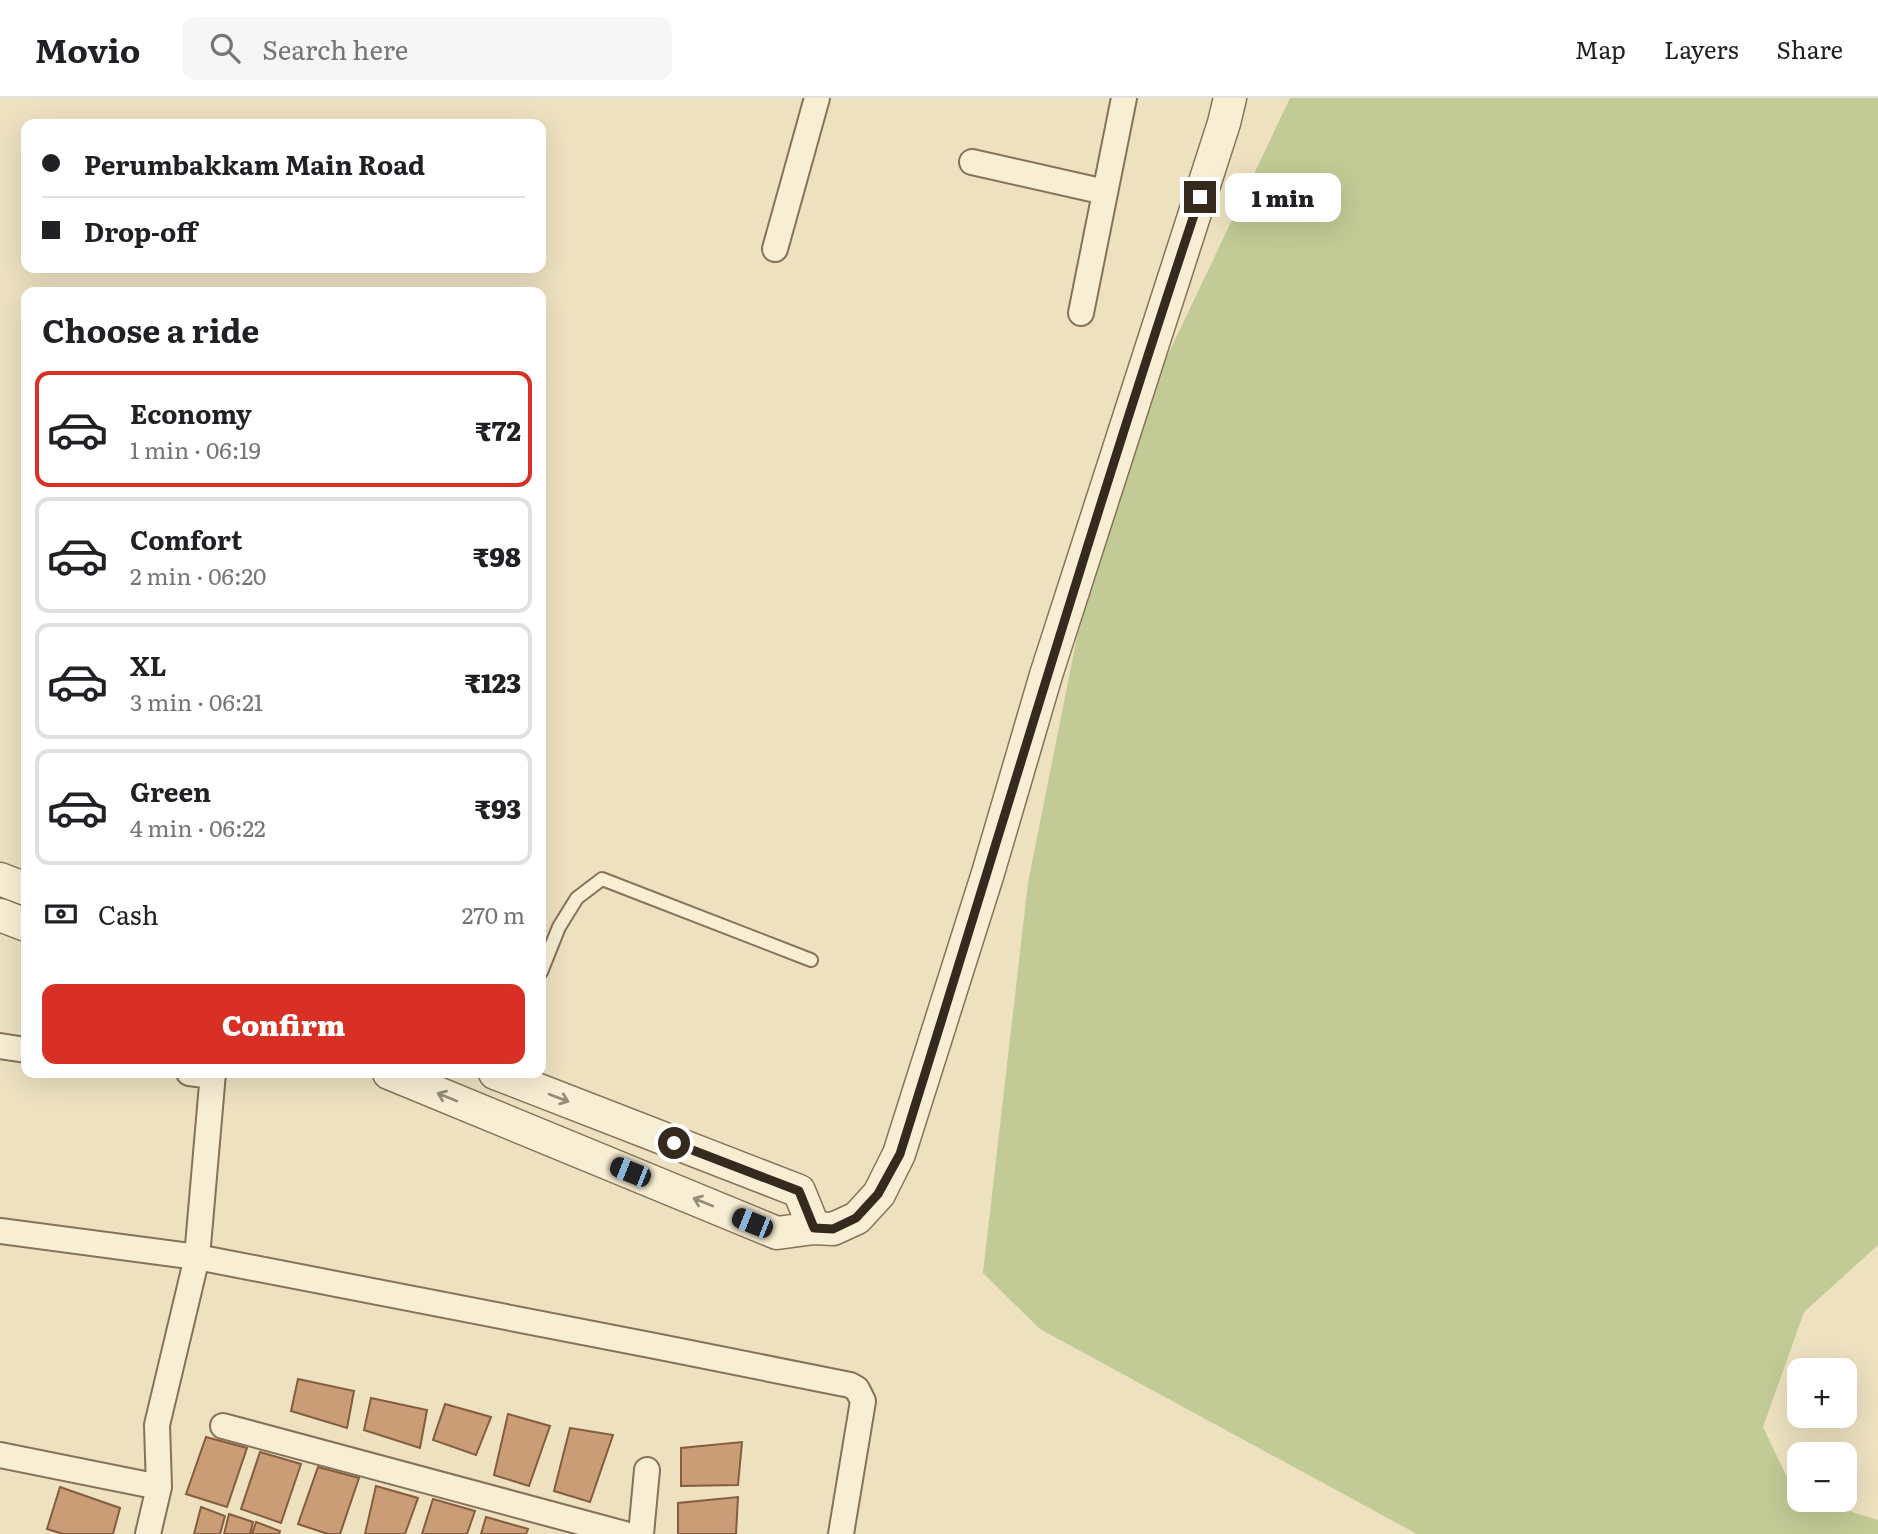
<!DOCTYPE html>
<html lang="en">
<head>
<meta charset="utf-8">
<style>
  body { margin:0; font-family:Literata,serif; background:#f6f6f6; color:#202124; height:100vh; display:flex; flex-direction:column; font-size:26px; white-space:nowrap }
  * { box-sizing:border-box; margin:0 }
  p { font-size:23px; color:#757577 }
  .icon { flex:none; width:38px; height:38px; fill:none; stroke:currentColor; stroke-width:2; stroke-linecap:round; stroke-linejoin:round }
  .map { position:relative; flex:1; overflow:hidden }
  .side { position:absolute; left:21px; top:189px; width:525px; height:791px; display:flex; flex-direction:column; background:#fff; border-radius:14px; box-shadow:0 7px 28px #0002 }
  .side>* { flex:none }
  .banner { position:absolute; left:21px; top:21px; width:525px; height:154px; border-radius:14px; box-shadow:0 7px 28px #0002; display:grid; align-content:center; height:154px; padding:0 21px; background:#fff }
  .fabs { position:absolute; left:1787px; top:1260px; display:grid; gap:14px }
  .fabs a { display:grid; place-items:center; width:70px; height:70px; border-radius:14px; background:#fff; box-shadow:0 7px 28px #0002; font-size:35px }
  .end { position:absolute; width:32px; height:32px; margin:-16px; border:9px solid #352a1d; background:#fff; box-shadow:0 0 0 4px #fff }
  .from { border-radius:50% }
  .bubble { position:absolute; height:49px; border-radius:14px; background:#fff; box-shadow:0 7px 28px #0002; font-size:23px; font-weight:800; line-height:49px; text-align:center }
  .car { position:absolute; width:21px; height:42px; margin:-21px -10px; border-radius:9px; box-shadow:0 0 5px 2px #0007; background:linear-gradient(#222 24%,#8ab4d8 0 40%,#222 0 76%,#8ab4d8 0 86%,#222 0) }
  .banner b { display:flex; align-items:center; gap:24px; height:66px; font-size:26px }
  .banner b+b { border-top:2px solid #e0e0e0 }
  .banner i { width:18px; height:18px; background:#202124 }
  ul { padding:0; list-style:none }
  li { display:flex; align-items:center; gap:21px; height:116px; margin:0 14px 10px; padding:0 7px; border:4px solid #e0e0e0; border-radius:14px }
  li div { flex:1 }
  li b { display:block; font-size:26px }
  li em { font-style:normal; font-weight:800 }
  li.current { border-color:#d93025 }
  li>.icon { width:63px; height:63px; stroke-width:1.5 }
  h2 { padding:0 21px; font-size:32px; line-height:84px }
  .pay { display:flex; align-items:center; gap:18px; height:77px; padding:0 21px; font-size:26px }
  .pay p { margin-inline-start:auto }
  .primary-button { display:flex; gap:14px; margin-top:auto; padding:14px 21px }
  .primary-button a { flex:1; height:80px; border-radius:14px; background:#d93025; color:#fff; font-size:28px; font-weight:800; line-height:80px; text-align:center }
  header { display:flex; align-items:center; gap:42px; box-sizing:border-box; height:98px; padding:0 35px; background:#fff; border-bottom:2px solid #e0e0e0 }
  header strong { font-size:33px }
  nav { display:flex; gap:38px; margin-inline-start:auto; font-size:24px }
  .search { width:490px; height:63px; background:#f6f6f6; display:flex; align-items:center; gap:18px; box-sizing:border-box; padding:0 24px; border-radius:14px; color:#757577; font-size:26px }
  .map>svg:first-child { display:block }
  .green { fill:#c2ca95 }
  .building { fill:#ca9d77; stroke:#845d3f; stroke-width:2 }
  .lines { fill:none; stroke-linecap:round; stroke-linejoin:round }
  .service-casing { stroke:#857259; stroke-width:16 }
  .minor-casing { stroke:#857259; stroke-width:28 }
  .tertiary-casing { stroke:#857259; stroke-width:35 }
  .service { stroke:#f8eed3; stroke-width:12 }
  .minor { stroke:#f8eed3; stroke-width:24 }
  .tertiary { stroke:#f8eed3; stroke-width:32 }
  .oneway { stroke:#968c78 }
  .route { stroke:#352a1d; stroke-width:9 }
</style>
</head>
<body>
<header>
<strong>Movio</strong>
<div class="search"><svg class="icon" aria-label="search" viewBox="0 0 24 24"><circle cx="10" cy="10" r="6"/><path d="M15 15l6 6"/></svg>Search here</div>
<nav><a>Map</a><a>Layers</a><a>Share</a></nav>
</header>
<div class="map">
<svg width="1878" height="1436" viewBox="0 0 1878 1436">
  <rect width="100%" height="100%" fill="#ede1c0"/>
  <path class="green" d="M1290,0H1878V1147L1804,1214L1763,1329L1795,1396L1799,1398V1402H1813L1878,1422V1436H1417L1040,1231L983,1175L1028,785L1108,383Z"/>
  <path class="building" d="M298,1281L354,1293L347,1330L291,1313Z
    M371,1300L427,1312L420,1350L364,1332Z
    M445,1306L491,1319L476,1357L433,1342Z
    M508,1316L550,1328L529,1388L494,1377Z
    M570,1330L613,1337L590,1404L554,1393Z
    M206,1339L247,1350L227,1409L186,1396Z
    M742,1344L738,1387L681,1388V1350Z
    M260,1354L301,1366L281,1425L241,1411Z
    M318,1369L359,1380L340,1436H328L298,1426Z
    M376,1388L418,1400L405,1436H365Z
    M60,1389L120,1410L113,1436H63L47,1431Z
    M738,1399L736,1436H678V1405Z
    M433,1401L475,1413L467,1436H422Z
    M201,1409L225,1418L220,1436H194Z
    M229,1416L253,1424L250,1436H224Z
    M486,1419L528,1431L526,1436H481Z
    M256,1424L280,1433L279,1436H252Z"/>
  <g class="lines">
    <defs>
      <path id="service" d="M541,874L559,829L577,800L602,781L811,862"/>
      <path id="minor" d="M972,64L1105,94
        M775,151L817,0
        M1081,215L1124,0
        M0,948L26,952
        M189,975L213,978
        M0,1133L197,1159L655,1248L850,1287L857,1291L863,1303L841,1436
        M223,1328L625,1436
        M0,1357L159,1389
        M148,1436L159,1389L157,1327L197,1159L213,975
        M641,1436L647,1372"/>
      <path id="tertiary" d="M0,781L26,791
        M0,817L26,827
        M389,975L777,1135L814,1130L833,1131L857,1120L879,1096L899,1056L988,775L1046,577L1224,25L1230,0
        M495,975L799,1093L814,1130"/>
    </defs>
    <use href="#service" class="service-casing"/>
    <use href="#minor" class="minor-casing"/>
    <use href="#tertiary" class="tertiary-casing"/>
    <use href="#service" class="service"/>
    <use href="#minor" class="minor"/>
    <use href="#tertiary" class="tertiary"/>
  </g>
  <defs><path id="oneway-shaft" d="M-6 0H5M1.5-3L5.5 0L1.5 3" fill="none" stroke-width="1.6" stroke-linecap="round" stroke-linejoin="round" transform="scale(1.75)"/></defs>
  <g class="oneway">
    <use href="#oneway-shaft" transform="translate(447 999) rotate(-158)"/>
    <use href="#oneway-shaft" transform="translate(559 1000) rotate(21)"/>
    <use href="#oneway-shaft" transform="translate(703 1104) rotate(-158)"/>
  </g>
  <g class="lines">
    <path class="route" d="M674,1045L799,1093L814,1130L833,1131L856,1120L878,1096L900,1056C1000,737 1094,416 1200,99"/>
  </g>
</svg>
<div class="fabs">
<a>+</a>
<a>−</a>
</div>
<i class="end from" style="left:674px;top:1045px"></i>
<i class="end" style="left:1200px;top:99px"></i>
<div class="bubble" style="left:1225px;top:75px;width:116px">1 min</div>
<i class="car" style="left:630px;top:1074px;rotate:292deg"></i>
<i class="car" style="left:752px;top:1125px;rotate:292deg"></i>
<div class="banner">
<b><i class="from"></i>Perumbakkam Main Road</b>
<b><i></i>Drop-off</b>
</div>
<section class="side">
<h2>Choose a ride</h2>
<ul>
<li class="current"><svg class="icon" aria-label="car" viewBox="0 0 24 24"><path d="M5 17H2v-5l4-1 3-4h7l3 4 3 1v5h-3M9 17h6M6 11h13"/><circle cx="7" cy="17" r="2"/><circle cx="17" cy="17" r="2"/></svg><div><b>Economy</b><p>1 min · 06:19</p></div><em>₹72</em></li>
<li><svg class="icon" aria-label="car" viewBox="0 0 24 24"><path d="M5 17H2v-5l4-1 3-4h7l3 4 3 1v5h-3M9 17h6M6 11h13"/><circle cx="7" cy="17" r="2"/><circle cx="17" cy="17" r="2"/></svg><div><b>Comfort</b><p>2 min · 06:20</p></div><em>₹98</em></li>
<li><svg class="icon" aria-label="car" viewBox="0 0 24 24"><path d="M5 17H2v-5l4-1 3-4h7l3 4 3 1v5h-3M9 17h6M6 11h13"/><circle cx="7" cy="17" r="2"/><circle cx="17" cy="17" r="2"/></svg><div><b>XL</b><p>3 min · 06:21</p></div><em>₹123</em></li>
<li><svg class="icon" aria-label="car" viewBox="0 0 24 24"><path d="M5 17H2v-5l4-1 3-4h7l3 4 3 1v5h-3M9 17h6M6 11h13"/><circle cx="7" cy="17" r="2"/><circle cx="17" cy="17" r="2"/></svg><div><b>Green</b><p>4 min · 06:22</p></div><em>₹93</em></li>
</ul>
<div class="pay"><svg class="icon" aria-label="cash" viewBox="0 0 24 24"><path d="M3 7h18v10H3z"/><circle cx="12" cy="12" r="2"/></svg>Cash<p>270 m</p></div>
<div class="primary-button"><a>Confirm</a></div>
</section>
</div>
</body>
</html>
